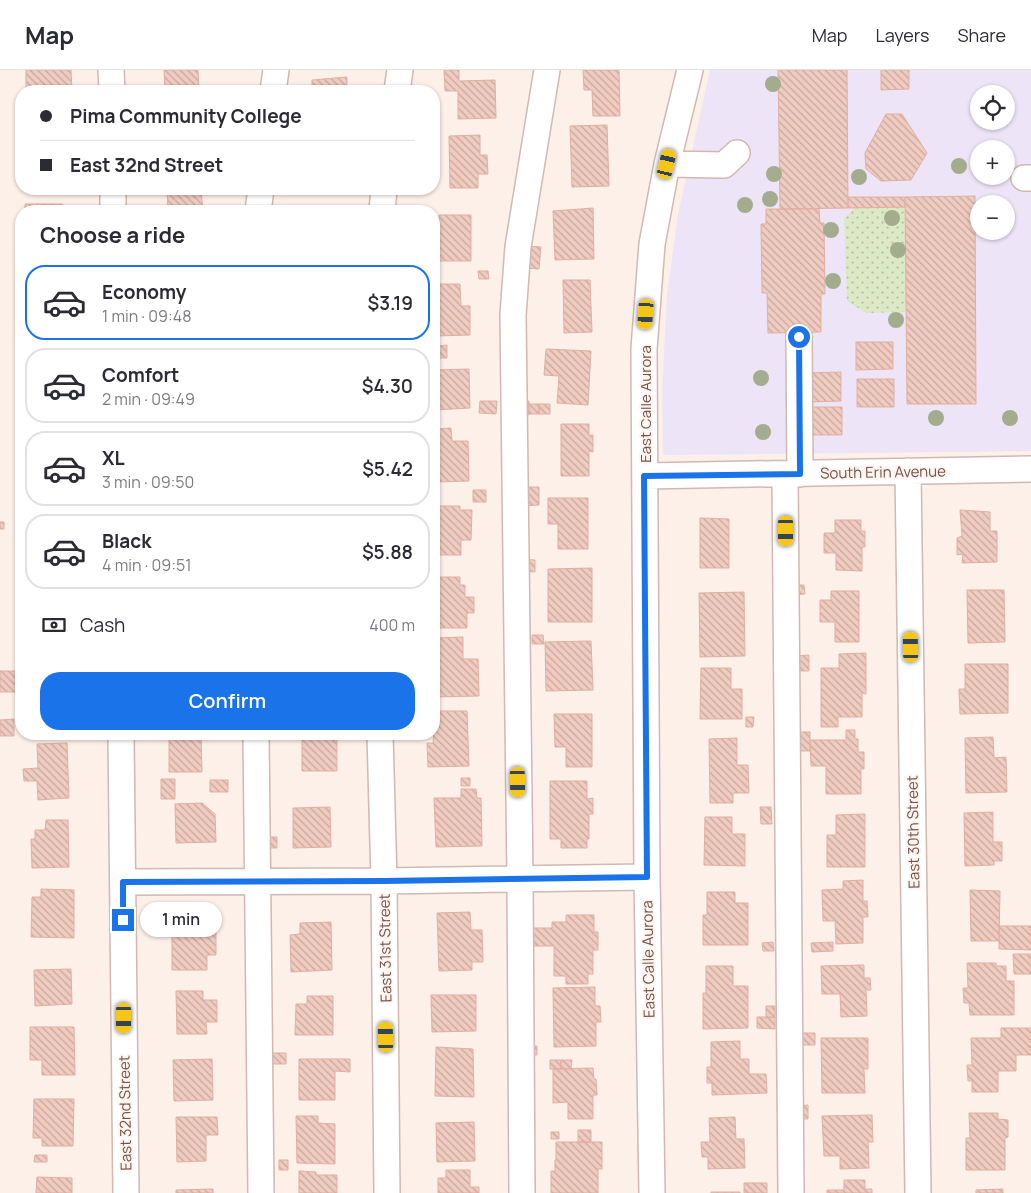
<!DOCTYPE html>
<html lang="en">
<head>
<meta charset="utf-8">
<style>
  body { margin:0; font-family:Manrope,sans-serif; background:#f7f7f7; color:#2b2b33; height:100vh; display:flex; flex-direction:column; font-size:19px; white-space:nowrap }
  * { box-sizing:border-box; margin:0 }
  p { font-size:16px; color:#7c7c81 }
  .icon { flex:none; width:28px; height:28px; fill:none; stroke:currentColor; stroke-width:2; stroke-linecap:round; stroke-linejoin:round }
  .map { position:relative; flex:1; overflow:hidden }
  .details { position:absolute; left:15px; top:135px; width:425px; height:535px; display:flex; flex-direction:column; background:#fff; border-radius:20px; box-shadow:0 1px 4px #0004 }
  .details>* { flex:none }
  .guide { position:absolute; left:15px; top:15px; width:425px; height:110px; border-radius:20px; box-shadow:0 1px 4px #0004; display:grid; align-content:center; height:110px; padding:0 25px; background:#fff }
  .fabs { position:absolute; left:970px; top:15px; display:grid; gap:10px }
  .fabs a { display:grid; place-items:center; width:45px; height:45px; border-radius:50%; background:#fff; box-shadow:0 1px 4px #0004; font-size:25px }
  .end { position:absolute; width:22px; height:22px; margin:-11px; border:6px solid #1a73e8; background:#fff; box-shadow:0 0 0 2px #fff }
  .from { border-radius:50% }
  .bubble { position:absolute; height:35px; border-radius:18px; background:#fff; box-shadow:0 1px 4px #0004; font-size:16px; font-weight:600; line-height:35px; text-align:center }
  .car { position:absolute; width:15px; height:30px; margin:-15px -8px; border-radius:6px; box-shadow:0 0 4px 1px #0007; background:linear-gradient(#f5c518 24%,#345 0 40%,#f5c518 0 76%,#345 0 86%,#f5c518 0) }
  .guide b { display:flex; align-items:center; gap:18px; height:48px; font-size:19px }
  .guide b+b { border-top:1px solid #e1e1e2 }
  .guide i { width:12px; height:12px; background:#2b2b33 }
  ul { padding:0; list-style:none }
  li { display:flex; align-items:center; gap:15px; height:75px; margin:0 10px 8px; padding:0 15px; border:2px solid #e1e1e2; border-radius:20px }
  li div { flex:1 }
  li b { display:block; font-size:19px }
  li em { font-style:normal; font-weight:600 }
  li.active { border-color:#1a73e8 }
  li>.icon { width:45px; height:45px; stroke-width:1.5 }
  h2 { padding:0 25px; font-size:22px; line-height:60px }
  .pay { display:flex; align-items:center; gap:12px; height:55px; padding:0 25px; font-size:19px }
  .pay p { margin-inline-start:auto }
  .action { display:flex; gap:10px; margin-top:auto; padding:10px 25px }
  .action a { flex:1; height:58px; border-radius:20px; background:#1a73e8; color:#fff; font-size:20px; font-weight:600; line-height:58px; text-align:center }
  header { display:flex; align-items:center; gap:30px; box-sizing:border-box; height:70px; padding:0 25px; background:#fff; border-bottom:1px solid #e1e1e2 }
  header strong { font-size:24px }
  nav { display:flex; gap:28px; margin-inline-start:auto; font-size:18px }
  .map>svg:first-child { display:block }
  .education { fill:#ede4f8; fill-rule:evenodd }
  .grass { fill:url(#grass-dots) }
  .building { fill:url(#building-back-hatch); stroke:#e2afa1 }
  .lines { fill:none; stroke-linecap:round; stroke-linejoin:round }
  .minor-casing { stroke:#cfb9b1; stroke-width:28 }
  .minor { stroke:#fff; stroke-width:25 }
  .tree { fill:#a3ac8d }
  .route { stroke:#1a73e8; stroke-width:6 }
  .labels { text-anchor:middle; dominant-baseline:central; stroke-width:4; stroke-linejoin:round; paint-order:stroke }
  .street-label { font-size:15px; fill:#75544d; stroke:#fef5ee }
</style>
</head>
<body>
<header>
<strong>Map</strong>
<nav><a>Map</a><a>Layers</a><a>Share</a></nav>
</header>
<div class="map">
<svg width="1031" height="1123" viewBox="0 0 1031 1123">
  <defs>
    <pattern id="grass-dots" width="8" height="8" patternUnits="userSpaceOnUse" patternTransform="scale(1.25)"><rect width="8" height="8" fill="#dbe9c6"/><path d="M2 2h.1M6 6h.1" fill="none" stroke="#b6bfa3" stroke-width="1.8" stroke-linecap="round"/></pattern>
    <pattern id="building-back-hatch" width="6" height="6" patternUnits="userSpaceOnUse" patternTransform="scale(1.25)"><rect width="6" height="6" fill="#f0cbc0"/><path d="M-1 5l2 2M0 0l6 6M5-1l2 2" fill="none" stroke="#c7a79e"/></pattern>
  </defs>
  <rect width="100%" height="100%" fill="#fcf0e8"/>
  <path class="education" d="M710,0H1031V381L663,385L662,321L667,225L678,144ZM979,24H1006V51H979ZM979,79H1006V106H979ZM979,134H1006V161H979Z"/>
  <path class="grass" d="M905,137L906,242L866,243L847,231L844,148L855,138Z"/>
  <path class="building" d="M26,0H71L72,21H26Z
    M164,0H198L199,18L165,19Z
    M444,0H459V11L495,10L496,48L458,49V21H445Z
    M583,0H619L620,46H593L592,20H584Z
    M778,0H847L848,138L780,139Z
    M881,0H909V19L881,20Z
    M347,7V21H312V10Z
    M886,44H902L927,83L911,110L881,111L866,99L865,83Z
    M607,55L609,116L572,117L570,56Z
    M480,65V85H487L488,104H478V118H450L449,66Z
    M167,119H201L203,141H168Z
    M300,119H339V123L300,124Z
    M975,126L976,334H907L905,127Z
    M848,127H905V137L848,138Z
    M25,134H63V141H25Z
    M593,138L594,189L555,190L553,141Z
    M766,139H819L820,153H824L825,224H821V262L768,263L767,223H762L761,154H766Z
    M439,145H471V191H439Z
    M525,176L541,177L539,199L524,198Z
    M478,201H488L489,209H479Z
    M563,210H590L592,262L564,263Z
    M435,214H460L461,236H470V265L435,266Z
    M856,272H893V299L856,300Z
    M447,275V288H438V276Z
    M546,279L591,281L588,335L557,333L559,306L544,305Z
    M469,299L470,338L434,340V300Z
    M841,302V331L806,332V303Z
    M857,309H894V337H857Z
    M480,331H497L496,344L479,343Z
    M529,331V345H520L519,332Z
    M529,334H539V344H529Z
    M539,334H550V344H539Z
    M807,337H842V365H807Z
    M561,354H589V365H593V382L589,381V406H561Z
    M451,358L452,371H468L469,411L434,412V359Z
    M521,417H539V435L522,436Z
    M473,420H486V432H473Z
    M548,428H588V479H558V454H548Z
    M434,436H460V440H472L471,470H461V485H434Z
    M960,440L990,442V461H997V492L962,493L963,484L957,485V468L962,466Z
    M700,448L729,449V498H700Z
    M835,450H861V461H865V477H862V501L836,500V483H824V463H835Z
    M0,452H4V459H0Z
    M521,489L535,490V502L521,501Z
    M592,498V552H548V499Z
    M434,507H460V515H465V527H474V543H467V558H434Z
    M793,515H804L805,524L794,525Z
    M967,520H1004L1005,572L968,573Z
    M831,521H859V572H835V552H820V530H831Z
    M744,522L745,586L700,587L699,523Z
    M532,565H543L544,574H532Z
    M463,567V589H478L479,626L434,627V568Z
    M591,571L593,620L546,621L545,572Z
    M866,583V624L862,623V647H838V657H821V598H839V584Z
    M809,585V601H795V586Z
    M965,594H1008V643L960,644L959,619H965Z
    M701,598H731V619H742V649H700Z
    M0,601H21V622H0Z
    M436,641H467L469,696L428,697L427,673H433L434,661H436Z
    M554,644H592V697H566V677H555Z
    M746,647H754L753,657H746Z
    M14,649V666H0V650Z
    M846,660H855V669H858V682H864V699H861V724H826V696H811L810,670H846Z
    M794,662H810V681H795Z
    M169,664H201L202,702H169Z
    M302,664H332V666H337V701H302Z
    M993,667L994,688L1006,687L1007,722L966,723L965,668Z
    M737,668V695H748L749,723H733V733H710L709,669Z
    M67,673L69,728L38,730L37,711H24L23,699L38,698L37,674Z
    M461,708H470V716H461Z
    M161,709H175V729H161Z
    M210,710H228V722H210Z
    M550,711H587V729L593,728V744H589V769H587V778H561V769H550Z
    M461,719H476L477,728H481L482,776L436,777L434,728H461Z
    M202,733L215,744L216,772L176,773L175,734Z
    M330,737L331,777L293,778V738Z
    M760,737H771L772,754H761Z
    M993,742V772H1002V791H994V795L965,796L964,743Z
    M865,744V797H827V765H836V745Z
    M705,747H732V764H745V796L704,795Z
    M46,750H68L69,797L32,798L31,769H35V760H45Z
    M265,767H277V778H266Z
    M863,810V831H867L868,847H863V873L836,874L835,851H823L822,820L843,819V811Z
    M41,819L74,820V868L31,867L32,827H41Z
    M970,820L1000,821L999,871H971Z
    M707,822H735V833H748V875H703V845H707Z
    M470,842L471,860H482L483,892H472V900L439,901L437,843Z
    M566,845H594V862H598V880H593V904H588V914H566V906H554V876H531V858H552V852H566Z
    M193,852H216V885H207V900H172V863H193Z
    M331,852L332,900L291,902L290,865L300,864V853Z
    M999,856H1031V880L999,879Z
    M773,872L774,881H763L762,873Z
    M833,872V881L812,882L811,873Z
    M1013,884H1031V904H1014Z
    M967,893H996V896H1006V911H1014V945H970L969,933H964L963,918H968Z
    M864,895V908H870L871,920H866L867,946L841,947L840,924H822L821,896Z
    M706,896H733V916H748V958L703,959V923H706Z
    M71,899L72,934L35,936L34,900Z
    M595,917V936H600L601,952H596V976L554,977L553,918Z
    M176,921H203V930H217V952H206L207,964H177Z
    M431,925H476V961L432,962Z
    M307,926H333V965H295L296,934H307Z
    M766,936H775V947L766,948Z
    M757,947H775V959L757,958Z
    M30,957H74L75,1005H42V990H30Z
    M1001,958H1031V985H1016V1001H998V1022H972V1011H968L967,995H972L971,968H1001Z
    M799,963H815V975H799Z
    M821,968H868V999H864L865,1023H822Z
    M740,971V989H749V1004H766L767,1023L712,1025V1013H707V997H711V972Z
    M526,976H537V985H526Z
    M436,977L473,979L474,1027L435,1026Z
    M269,983H286V994H270Z
    M212,989L213,1030L174,1031L173,990Z
    M299,989H350V1002L335,1001V1030H299Z
    M550,990H561V999H550Z
    M561,990H572L571,999H561Z
    M593,998L594,1009H596L597,1025H593V1049H568V1032L553,1033V999Z
    M34,1029H74L73,1076H42V1068H33Z
    M808,1035V1049H800L799,1036Z
    M969,1043H998V1049L1008,1050V1067L1005,1068V1100H966V1068H970Z
    M872,1045L873,1072H868L869,1098L840,1099V1086H824L822,1046Z
    M296,1046H318V1053L335,1054V1094L297,1093Z
    M176,1047H217L218,1065H206V1091L177,1092Z
    M735,1047L736,1069H744L745,1098L708,1099V1087H702L701,1072H710L709,1048Z
    M474,1052L475,1091L437,1092L436,1053Z
    M578,1060H591V1072H578Z
    M551,1062H559V1069H551Z
    M556,1072H602V1099H598V1123H551V1101H555V1090H556Z
    M35,1085H47V1092H34Z
    M279,1090H288V1100H279Z
    M446,1100H470V1117H479V1123H438V1108H446Z
    M299,1101L316,1102V1105H337V1123H299Z
    M37,1107L72,1108V1123H36Z
    M844,1110H865V1119H872V1123H827V1120H844Z
    M744,1113H767V1123H744Z
    M213,1119V1123H176V1120Z
    M1003,1119V1123H976V1120Z
    M711,1122H740V1123H711Z"/>
  <g class="lines">
    <defs>
      <path id="minor" d="M111,0L112,21
        M273,21L276,0
        M397,21L400,0
        M667,94L724,95L737,83
        M1024,108H1031
        M113,119V141
        M258,141L261,119
        M382,141L384,119
        M799,267L800,404
        M908,401L918,1123
        M785,404L791,1123
        M645,406L1031,399
        M121,664L126,1123
        M256,664L261,1123
        M380,664L384,811L387,1123
        M123,812L384,811L647,807
        M522,1123L520,809L513,245L518,177L547,0
        M652,1123L647,807L644,279L652,174L667,94L690,0"/>
    </defs>
    <use href="#minor" class="minor-casing"/>
    <use href="#minor" class="minor"/>
  </g>
  <g class="tree">
    <circle cx="773" cy="14" r="8"/>
    <circle cx="959" cy="96" r="8"/>
    <circle cx="774" cy="104" r="8"/>
    <circle cx="859" cy="107" r="8"/>
    <circle cx="770" cy="129" r="8"/>
    <circle cx="745" cy="135" r="8"/>
    <circle cx="892" cy="148" r="8"/>
    <circle cx="831" cy="160" r="8"/>
    <circle cx="898" cy="180" r="8"/>
    <circle cx="833" cy="211" r="8"/>
    <circle cx="896" cy="250" r="8"/>
    <circle cx="761" cy="308" r="8"/>
    <circle cx="936" cy="348" r="8"/>
    <circle cx="1010" cy="348" r="8"/>
    <circle cx="763" cy="362" r="8"/>
  </g>
  <g class="lines">
    <path class="route" d="M123,850V812L384,811L647,807L644,406L800,404L799,267"/>
  </g>
  <g class="labels">
    <g class="street-label">
      <text transform="translate(645 334) rotate(-90)">East Calle Aurora</text>
      <text transform="translate(883 402) rotate(-1)">South Erin Avenue</text>
      <text transform="translate(913 762) rotate(-91)">East 30th Street</text>
      <text transform="translate(385 878) rotate(-91)">East 31st Street</text>
      <text transform="translate(648 889) rotate(-91)">East Calle Aurora</text>
      <text transform="translate(125 1043) rotate(-91)">East 32nd Street</text>
    </g>
  </g>
</svg>
<div class="fabs">
<a><svg class="icon" aria-label="locate" viewBox="0 0 24 24"><circle cx="12" cy="12" r="6"/><path d="M12 2v4M12 18v4M2 12h4M18 12h4"/></svg></a>
<a>+</a>
<a>−</a>
</div>
<i class="end from" style="left:799px;top:267px"></i>
<i class="end" style="left:123px;top:850px"></i>
<div class="bubble" style="left:140px;top:832px;width:82px">1 min</div>
<i class="car" style="left:667px;top:94px;rotate:13deg"></i>
<i class="car" style="left:646px;top:244px;rotate:184deg"></i>
<i class="car" style="left:786px;top:461px;rotate:180deg"></i>
<i class="car" style="left:911px;top:577px;rotate:359deg"></i>
<i class="car" style="left:518px;top:712px;rotate:179deg"></i>
<i class="car" style="left:124px;top:948px;rotate:180deg"></i>
<i class="car" style="left:386px;top:967px;rotate:359deg"></i>
<div class="guide">
<b><i class="from"></i>Pima Community College</b>
<b><i></i>East 32nd Street</b>
</div>
<section class="details">
<h2>Choose a ride</h2>
<ul>
<li class="active"><svg class="icon" aria-label="car" viewBox="0 0 24 24"><path d="M5 17H2v-5l4-1 3-4h7l3 4 3 1v5h-3M9 17h6M6 11h13"/><circle cx="7" cy="17" r="2"/><circle cx="17" cy="17" r="2"/></svg><div><b>Economy</b><p>1 min · 09:48</p></div><em>$3.19</em></li>
<li><svg class="icon" aria-label="car" viewBox="0 0 24 24"><path d="M5 17H2v-5l4-1 3-4h7l3 4 3 1v5h-3M9 17h6M6 11h13"/><circle cx="7" cy="17" r="2"/><circle cx="17" cy="17" r="2"/></svg><div><b>Comfort</b><p>2 min · 09:49</p></div><em>$4.30</em></li>
<li><svg class="icon" aria-label="car" viewBox="0 0 24 24"><path d="M5 17H2v-5l4-1 3-4h7l3 4 3 1v5h-3M9 17h6M6 11h13"/><circle cx="7" cy="17" r="2"/><circle cx="17" cy="17" r="2"/></svg><div><b>XL</b><p>3 min · 09:50</p></div><em>$5.42</em></li>
<li><svg class="icon" aria-label="car" viewBox="0 0 24 24"><path d="M5 17H2v-5l4-1 3-4h7l3 4 3 1v5h-3M9 17h6M6 11h13"/><circle cx="7" cy="17" r="2"/><circle cx="17" cy="17" r="2"/></svg><div><b>Black</b><p>4 min · 09:51</p></div><em>$5.88</em></li>
</ul>
<div class="pay"><svg class="icon" aria-label="cash" viewBox="0 0 24 24"><path d="M3 7h18v10H3z"/><circle cx="12" cy="12" r="2"/></svg>Cash<p>400 m</p></div>
<div class="action"><a>Confirm</a></div>
</section>
</div>
</body>
</html>
